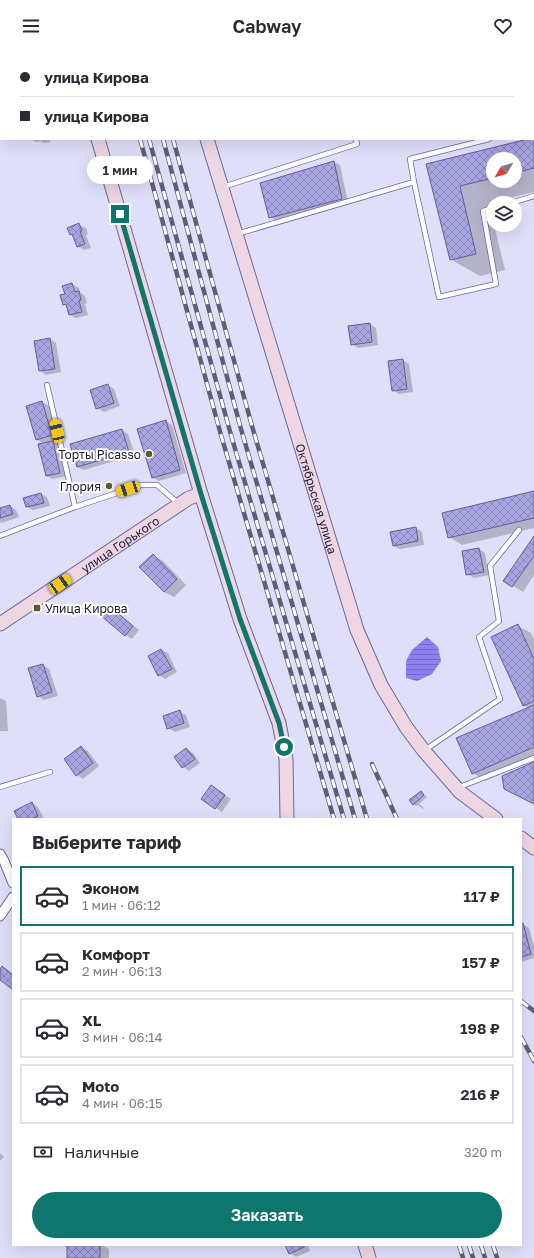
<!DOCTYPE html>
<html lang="ru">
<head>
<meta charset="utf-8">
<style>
  body { margin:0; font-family:"Golos Text",sans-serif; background:#f7f7f7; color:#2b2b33; height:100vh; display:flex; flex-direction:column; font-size:15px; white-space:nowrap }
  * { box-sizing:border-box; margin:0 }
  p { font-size:13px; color:#7c7c81 }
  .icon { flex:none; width:22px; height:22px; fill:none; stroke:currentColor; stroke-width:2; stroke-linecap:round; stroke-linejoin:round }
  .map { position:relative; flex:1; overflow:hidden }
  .drawer { position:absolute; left:12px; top:766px; width:510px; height:428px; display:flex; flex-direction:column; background:#fff; border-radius:0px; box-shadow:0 4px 16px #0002 }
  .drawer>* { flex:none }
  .top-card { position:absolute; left:0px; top:0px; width:534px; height:88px; box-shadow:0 4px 16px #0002; display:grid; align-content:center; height:88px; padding:0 20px; background:#fff }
  .needle { width:26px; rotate:232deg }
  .controls { position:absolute; left:486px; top:100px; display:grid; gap:8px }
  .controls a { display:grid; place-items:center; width:36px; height:36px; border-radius:50%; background:#fff; box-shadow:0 4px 16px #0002; font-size:20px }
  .end { position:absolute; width:18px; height:18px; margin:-9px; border:5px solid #0f766e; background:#fff; box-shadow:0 0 0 2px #fff }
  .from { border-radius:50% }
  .bubble { position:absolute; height:28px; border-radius:14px; background:#fff; box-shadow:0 4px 16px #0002; font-size:13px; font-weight:600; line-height:28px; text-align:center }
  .car { position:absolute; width:12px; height:24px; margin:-12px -6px; border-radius:5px; box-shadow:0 0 3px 1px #0007; background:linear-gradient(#f5c518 24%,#345 0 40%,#f5c518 0 76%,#345 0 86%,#f5c518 0) }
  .top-card b { display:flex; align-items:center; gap:14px; height:38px; font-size:15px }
  .top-card b+b { border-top:1px solid #e1e1e2 }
  .top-card i { width:10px; height:10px; background:#2b2b33 }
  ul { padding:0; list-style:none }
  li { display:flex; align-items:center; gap:12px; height:60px; margin:0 8px 6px; padding:0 12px; border:2px solid #e1e1e2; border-radius:0px }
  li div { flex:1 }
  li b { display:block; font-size:15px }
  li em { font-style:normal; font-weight:600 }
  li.selected { border-color:#0f766e }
  li>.icon { width:36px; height:36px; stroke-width:1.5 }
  h2 { padding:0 20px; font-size:18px; line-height:48px }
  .pay { display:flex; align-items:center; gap:10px; height:44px; padding:0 20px; font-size:15px }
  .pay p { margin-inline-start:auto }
  .button { display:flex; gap:8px; margin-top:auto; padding:8px 20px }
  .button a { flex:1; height:46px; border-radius:24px; background:#0f766e; color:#fff; font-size:16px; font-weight:600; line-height:46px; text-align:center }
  header { display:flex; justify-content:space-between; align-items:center; height:52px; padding:0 20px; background:#fff; font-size:18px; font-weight:600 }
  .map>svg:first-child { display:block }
  .water { fill:url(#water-rules) }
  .shadow { fill:#0003; fill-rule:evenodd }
  .building { fill:url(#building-cross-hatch); stroke:#635f98 }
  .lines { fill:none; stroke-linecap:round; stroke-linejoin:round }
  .lane-casing { stroke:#6b67a1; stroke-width:6 }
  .street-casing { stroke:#6b67a1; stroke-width:11 }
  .secondary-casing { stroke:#6b67a1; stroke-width:15 }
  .lane { stroke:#fff; stroke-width:4.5 }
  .street { stroke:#fff; stroke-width:9 }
  .secondary { stroke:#eed6e3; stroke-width:13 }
  .rail-casing { stroke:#5f5e77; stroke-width:4.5 }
  .rail { stroke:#fff; stroke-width:3; stroke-dasharray:9; stroke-linecap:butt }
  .route { stroke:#0f766e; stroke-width:5 }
  .poi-dot { fill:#5f5c29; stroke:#fff; stroke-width:1.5 }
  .labels { text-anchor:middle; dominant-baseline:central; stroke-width:4; stroke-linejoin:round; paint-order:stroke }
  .poi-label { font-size:12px; fill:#222039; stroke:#fff; text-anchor:end }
  .street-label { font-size:12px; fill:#222039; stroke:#fff }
</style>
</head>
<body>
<header><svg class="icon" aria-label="menu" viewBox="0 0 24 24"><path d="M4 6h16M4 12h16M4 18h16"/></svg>Cabway<svg class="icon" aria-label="heart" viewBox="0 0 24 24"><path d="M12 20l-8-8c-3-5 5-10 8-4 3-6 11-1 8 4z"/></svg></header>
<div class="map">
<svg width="534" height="1206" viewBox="0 0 534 1206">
  <defs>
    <pattern id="water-rules" width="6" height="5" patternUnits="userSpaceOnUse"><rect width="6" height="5" fill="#8d80f0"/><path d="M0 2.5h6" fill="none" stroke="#7368c3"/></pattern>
    <pattern id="building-cross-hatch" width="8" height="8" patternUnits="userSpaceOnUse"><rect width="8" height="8" fill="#a8a5e3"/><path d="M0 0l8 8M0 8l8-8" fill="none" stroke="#8886b9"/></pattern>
  </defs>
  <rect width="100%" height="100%" fill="#e0dffa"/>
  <path class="water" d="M427,585L438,595L441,609L432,622L417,629L406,626V609L412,598Z"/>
  <path class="shadow" d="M0,0H23L24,1H1V24L0,21Z
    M352,0H477L473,1H352Z
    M31,87H50V90L44,91L40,89L36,90Z
    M534,87V140L489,151L493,173H494L505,218L480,224L450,207L427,113ZM493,107H515V129H493Z
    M334,110L340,113L348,150L277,169L270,165Z
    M79,173L86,176L88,182L86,183L91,196L84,198L77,194L74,184L70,182Z
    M72,232L79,236L80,240L85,244L87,251L85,252L88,263L76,266L70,263L68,255L63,252L66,243Z
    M370,272L376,276L378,293L358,296L352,292Z
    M50,287L56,291L61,320L46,323L40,319Z
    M403,308L409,312L413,340L399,342L393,338Z
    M108,333L114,337L120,354L104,360L97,356Z
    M42,350L49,354L58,387L51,389L59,393L66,424L53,427L47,424L44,392L36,387Z
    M166,369L172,373L186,421L159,429L152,425Z
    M122,378L128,382L135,403L84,418L77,415Z
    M534,440V476L462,493L449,485Z
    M41,442L47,445L50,454L33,458L27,455Z
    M10,454L16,458L19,465L2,471L0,470V457Z
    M416,476L422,480L424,493L400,497L393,494Z
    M534,486V523L523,540L505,529Z
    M479,497L485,501L489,523L474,526L467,522Z
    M153,503L163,509L186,533L174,545L164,540Z
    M108,554L114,558L139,578L132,587L126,583L101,563Z
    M518,574L531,581L534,587V708L485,729L473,721L528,656L523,653Z
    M161,598L168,601L177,620L165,627L159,623Z
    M43,613L49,617L58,644L44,648L38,644Z
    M0,646L6,649L8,679H0Z
    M180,660L186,663L190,675L175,680L168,676Z
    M81,695L88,699L99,714L83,727L77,723Z
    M186,697L193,701L200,711L189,719L183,715L176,705Z
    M212,734L231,747L222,760L202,747Z
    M421,740L427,745L419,752L424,756L423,757L418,753L416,754L413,752Z
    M32,751L38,755L44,767H19Z
    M523,872L529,876L534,894V906L521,910V873Z
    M0,1101L4,1105L0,1109Z
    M68,1193H102L109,1197V1206H68Z
    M286,1193H308L310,1199L296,1205L290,1201Z"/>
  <path class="building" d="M0,0H16V1H1L0,25Z
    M351,0H396L392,1H351Z
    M533,86H534V116L515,121V107H493V126L460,134L476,202L450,208L426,112L528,87H533Z
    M334,109L342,147L269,166L260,131Z
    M79,171L82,179H80L85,192L77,195L72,182L70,183L67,176Z
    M72,231L75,240L79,239L81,248L79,249L82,260L69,263L66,252L63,253L60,243L65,242L62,234Z
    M370,271L372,290L351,293L348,274Z
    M50,286L55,317L39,319L34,289Z
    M403,307L407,337L392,339L388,309Z
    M108,332L114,351L96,357L90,338Z
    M42,349L52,383L36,388L26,354Z
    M166,368L180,418L152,426L137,377Z
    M122,377L129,400L77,415L70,392Z
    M53,389L60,421L46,424L38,392Z
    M534,439V466L448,486L442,461Z
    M41,441L44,451L26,455L23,446Z
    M10,453L13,462L0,466V456Z
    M416,475L418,489L393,494L390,480Z
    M534,484V504L512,535L503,529Z
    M479,496L484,520L466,523L462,499Z
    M153,502L177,527L164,540L139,515Z
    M108,553L133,574L125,584L100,563Z
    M518,572L534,607V649L523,654L491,585Z
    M161,597L172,617L158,624L148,604Z
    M43,612L52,640L37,645L28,616Z
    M534,653V695L472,722L456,686Z
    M180,658L184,671L167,677L163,664Z
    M81,694L93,711L76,724L64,707Z
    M186,696L195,707L182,716L174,705Z
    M534,710V752L504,737L502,724Z
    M211,733L225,743L215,757L201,747Z
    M421,739L424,743L413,753L409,748Z
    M32,750L38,764L31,767H18L14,759Z
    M523,871L531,902L521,905V872Z
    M2,914L13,923V935L12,937L0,928V917Z
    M67,1193H100V1206H67Z
    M285,1193H304V1195L289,1202Z"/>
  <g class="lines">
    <defs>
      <path id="lane" d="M332,0L333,1
        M435,1L439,0
        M533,48H534
        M533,55L534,61
        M533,76L534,75
        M489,87L410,107L414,130L439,245L496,232L483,159L493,156
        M223,135L357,92L356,87
        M511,151L534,144
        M237,182L414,130
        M47,333L75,455
        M0,484L75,455L141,433H157L178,451
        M425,698L500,647L479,585L499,569L490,514L519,478
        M0,735L50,720
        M457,736L534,706"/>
      <path id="street" d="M0,802L4,809L13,831
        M0,864L13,845"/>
      <g id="secondary">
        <path d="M73,0V1"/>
        <path d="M181,0V1"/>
        <path d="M98,87L201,442L240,567L279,671L286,707L287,767"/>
        <path id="s1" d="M207,87L357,578L381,633L406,675L424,699L460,740L496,767"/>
        <path id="s2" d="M0,572L189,446L201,442"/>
        <path d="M521,786L534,796"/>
        <path d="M365,1193L369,1206"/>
      </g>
    </defs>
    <use href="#lane" class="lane-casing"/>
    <use href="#street" class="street-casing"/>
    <use href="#secondary" class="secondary-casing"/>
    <use href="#lane" class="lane"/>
    <use href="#street" class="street"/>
    <use href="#secondary" class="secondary"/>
    <defs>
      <path id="rail" d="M115,0L116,1
        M124,0L125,1
        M139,0L140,1
        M149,0V1
        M140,87L221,383L334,767
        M149,87L231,383L344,767
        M163,87L241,377L355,767
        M173,87L252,374L367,767
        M372,712L397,767
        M521,949L534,959
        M521,985L534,1009
        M459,1193L463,1206
        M469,1193L473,1206
        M481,1193L485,1206
        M493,1193L497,1206"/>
    </defs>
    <use href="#rail" class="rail-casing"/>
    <use href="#rail" class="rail"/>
  </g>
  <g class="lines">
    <path class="route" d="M120,162L201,442L240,567L279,671L284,695"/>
  </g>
  <g class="poi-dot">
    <circle cx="149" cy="402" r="4"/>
    <circle cx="109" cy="434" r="4"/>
    <rect x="33" y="552" width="8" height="8" rx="2"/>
  </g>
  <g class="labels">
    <g class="poi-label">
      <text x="141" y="402">Торты Picasso</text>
      <text x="101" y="434">Глория</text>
      <text x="45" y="556" text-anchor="start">Улица Кирова</text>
    </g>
    <g class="street-label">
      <text stroke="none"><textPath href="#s1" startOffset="376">Октябрьская улица</textPath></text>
      <text stroke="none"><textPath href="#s2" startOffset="144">улица Горького</textPath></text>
    </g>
  </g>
</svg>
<div class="controls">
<a><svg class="needle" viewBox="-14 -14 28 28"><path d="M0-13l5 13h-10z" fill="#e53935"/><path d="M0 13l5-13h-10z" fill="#7c7c81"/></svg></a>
<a><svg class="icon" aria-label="layers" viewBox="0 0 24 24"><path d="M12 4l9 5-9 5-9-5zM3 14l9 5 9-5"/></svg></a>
</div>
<i class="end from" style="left:284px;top:695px"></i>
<i class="end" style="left:120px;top:162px"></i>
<div class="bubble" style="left:87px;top:104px;width:66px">1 мин</div>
<i class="car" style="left:57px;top:379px;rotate:347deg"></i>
<i class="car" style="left:128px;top:437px;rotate:252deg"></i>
<i class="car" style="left:60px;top:532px;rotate:56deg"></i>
<div class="top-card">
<b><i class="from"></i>улица Кирова</b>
<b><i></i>улица Кирова</b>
</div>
<section class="drawer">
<h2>Выберите тариф</h2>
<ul>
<li class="selected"><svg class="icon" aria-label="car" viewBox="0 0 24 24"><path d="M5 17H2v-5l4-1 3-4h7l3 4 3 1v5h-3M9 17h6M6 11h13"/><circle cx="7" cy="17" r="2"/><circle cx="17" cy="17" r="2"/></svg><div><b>Эконом</b><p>1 мин · 06:12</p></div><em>117 ₽</em></li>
<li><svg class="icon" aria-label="car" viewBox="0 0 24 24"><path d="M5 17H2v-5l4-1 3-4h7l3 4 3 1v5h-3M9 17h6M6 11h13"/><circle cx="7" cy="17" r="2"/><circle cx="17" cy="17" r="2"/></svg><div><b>Комфорт</b><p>2 мин · 06:13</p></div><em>157 ₽</em></li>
<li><svg class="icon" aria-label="car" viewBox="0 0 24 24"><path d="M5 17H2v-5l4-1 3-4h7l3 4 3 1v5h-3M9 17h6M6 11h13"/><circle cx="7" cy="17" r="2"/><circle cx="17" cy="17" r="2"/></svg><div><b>XL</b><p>3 мин · 06:14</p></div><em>198 ₽</em></li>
<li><svg class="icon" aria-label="car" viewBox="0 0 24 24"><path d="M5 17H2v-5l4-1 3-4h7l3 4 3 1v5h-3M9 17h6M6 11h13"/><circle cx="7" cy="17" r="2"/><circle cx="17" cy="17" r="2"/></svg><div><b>Moto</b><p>4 мин · 06:15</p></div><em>216 ₽</em></li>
</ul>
<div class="pay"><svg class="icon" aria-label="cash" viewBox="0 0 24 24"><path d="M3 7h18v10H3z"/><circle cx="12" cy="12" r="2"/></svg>Наличные<p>320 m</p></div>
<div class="button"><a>Заказать</a></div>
</section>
</div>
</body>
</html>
